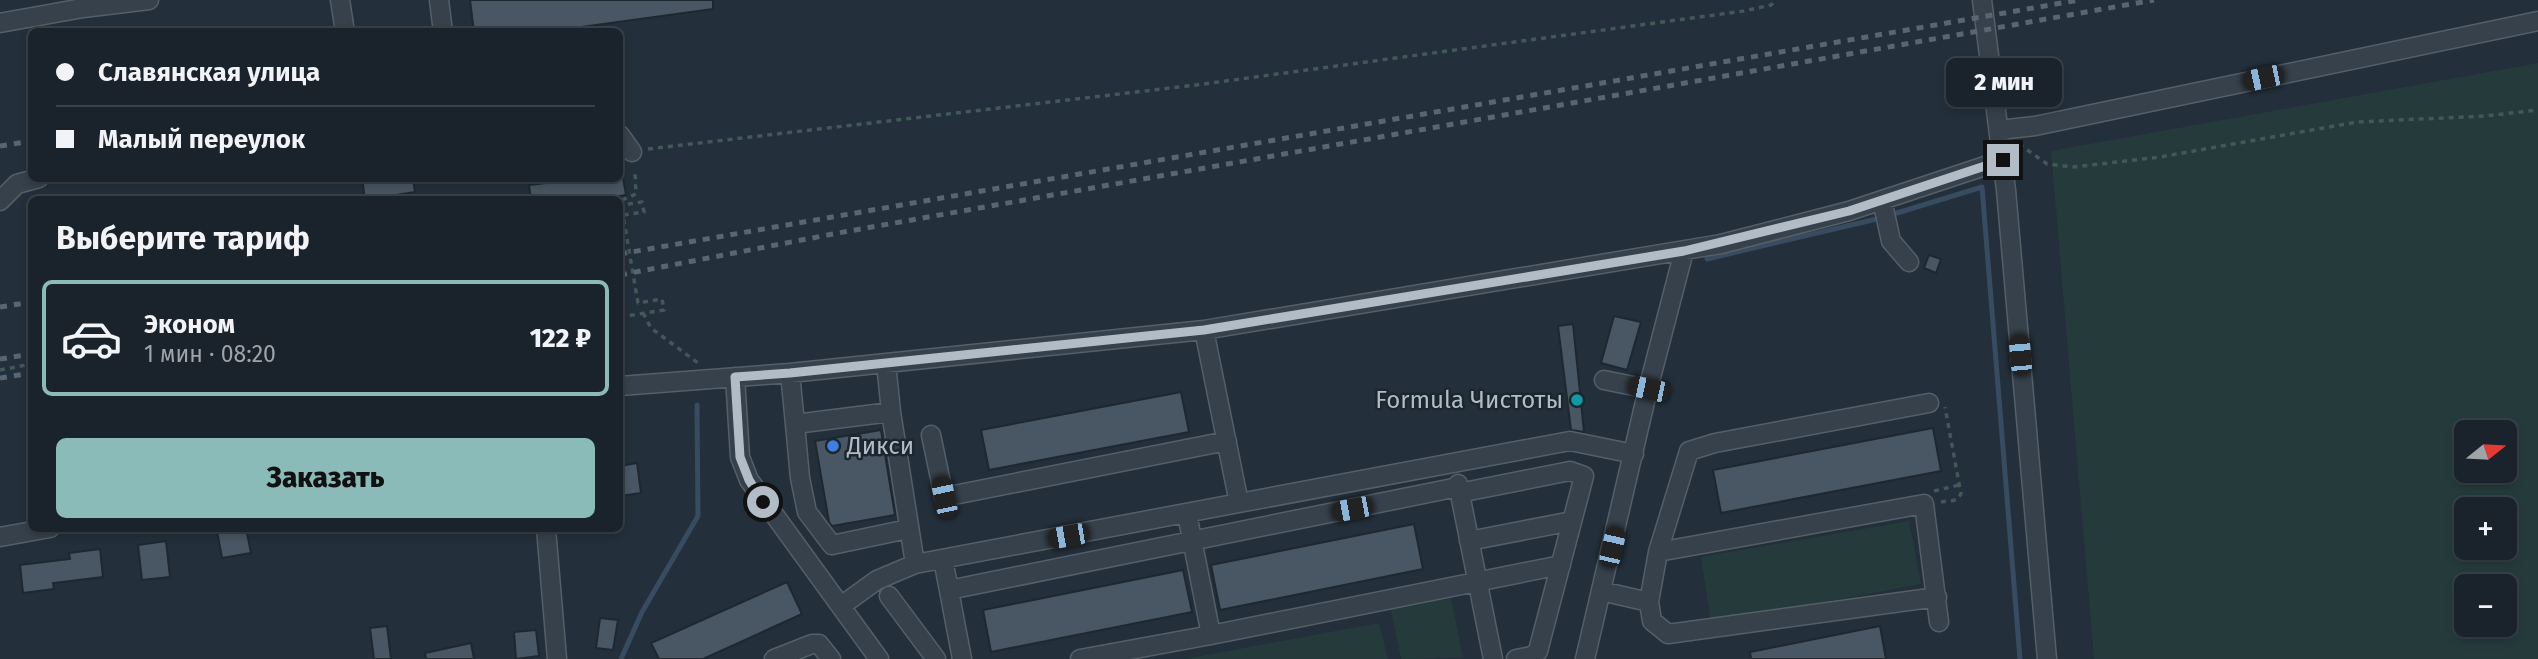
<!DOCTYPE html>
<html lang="ru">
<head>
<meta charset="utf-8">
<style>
  body { margin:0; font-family:"Fira Sans",sans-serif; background:#232b34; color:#f1f3f6; height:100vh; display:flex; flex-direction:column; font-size:26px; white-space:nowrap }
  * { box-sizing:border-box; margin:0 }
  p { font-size:23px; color:#9fa4a9 }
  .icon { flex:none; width:38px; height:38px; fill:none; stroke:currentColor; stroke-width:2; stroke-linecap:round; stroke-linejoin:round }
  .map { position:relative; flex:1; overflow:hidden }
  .drawer { position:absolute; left:28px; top:196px; width:595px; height:336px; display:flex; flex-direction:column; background:#1a232c; border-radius:10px; box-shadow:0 4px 10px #0003,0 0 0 2px #384048 }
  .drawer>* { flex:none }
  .guide { position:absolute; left:28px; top:28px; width:595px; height:154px; border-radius:10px; box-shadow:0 4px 10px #0003,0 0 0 2px #384048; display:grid; align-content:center; height:154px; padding:0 28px; background:#1a232c }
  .needle { width:46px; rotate:72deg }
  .fabs { position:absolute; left:2454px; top:420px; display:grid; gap:14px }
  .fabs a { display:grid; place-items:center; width:63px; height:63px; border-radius:10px; background:#1a232c; box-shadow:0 4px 10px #0003,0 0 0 2px #384048; font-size:35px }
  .end { position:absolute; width:32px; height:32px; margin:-16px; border:9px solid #b2bcc6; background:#111; box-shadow:0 0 0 4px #111 }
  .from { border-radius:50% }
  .bubble { position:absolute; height:49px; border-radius:10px; background:#1a232c; box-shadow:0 4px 10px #0003,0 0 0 2px #384048; font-size:23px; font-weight:800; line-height:49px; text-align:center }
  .car { position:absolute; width:21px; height:42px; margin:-21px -10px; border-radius:9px; box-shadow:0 0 5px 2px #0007; background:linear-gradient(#222 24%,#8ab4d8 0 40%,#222 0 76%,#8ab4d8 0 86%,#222 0) }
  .guide b { display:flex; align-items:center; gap:24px; height:66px; font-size:26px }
  .guide b+b { border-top:2px solid #384048 }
  .guide i { width:18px; height:18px; background:#f1f3f6 }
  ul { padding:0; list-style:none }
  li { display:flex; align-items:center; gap:21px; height:116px; margin:0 14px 10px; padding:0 14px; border:4px solid transparent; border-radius:10px }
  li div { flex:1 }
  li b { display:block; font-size:26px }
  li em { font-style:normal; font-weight:800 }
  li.on { border-color:#8bbbb9 }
  li>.icon { width:63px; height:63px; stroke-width:1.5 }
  h2 { padding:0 28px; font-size:32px; line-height:84px }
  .cta { display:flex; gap:14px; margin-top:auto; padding:14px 28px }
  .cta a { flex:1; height:80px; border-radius:10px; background:#8bbbb9; color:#111; font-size:28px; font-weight:800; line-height:80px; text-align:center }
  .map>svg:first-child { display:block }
  .green { fill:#253b3b; fill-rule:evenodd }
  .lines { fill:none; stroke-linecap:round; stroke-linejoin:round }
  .stream { stroke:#374c61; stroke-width:5 }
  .building { fill:#495663; stroke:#1e2831; stroke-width:2 }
  .minor-casing { stroke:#555f68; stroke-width:21 }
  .path { stroke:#435858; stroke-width:3.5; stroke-dasharray:5 5; stroke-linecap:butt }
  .minor { stroke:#36414b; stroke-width:18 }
  .rail { stroke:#596572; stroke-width:5; stroke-dasharray:7 7; stroke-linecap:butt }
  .route { stroke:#b2bcc6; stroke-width:9 }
  .culture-dot { fill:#0f9aa8; stroke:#1c262f; stroke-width:2.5 }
  .shop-dot { fill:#3f7fe0; stroke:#1c262f; stroke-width:2.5 }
  .labels { text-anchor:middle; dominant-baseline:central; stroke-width:5; stroke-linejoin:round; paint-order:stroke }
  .poi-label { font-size:24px; fill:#b2bcc6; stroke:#1c262f; text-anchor:end }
</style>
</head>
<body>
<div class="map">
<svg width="2538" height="659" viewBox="0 0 2538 659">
  <rect width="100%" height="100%" fill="#232f3a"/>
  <path class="green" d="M2538,63V659H2094L2051,151ZM2504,432V471H2466V432ZM2466,509H2504V548H2466ZM2466,586H2504V625H2466Z
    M1909,521L1921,584L1711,623L1701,557Z
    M1451,598L1463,658L1401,659L1391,610Z
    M1379,623L1388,659H1185Z"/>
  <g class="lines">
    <path class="stream" d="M1897,213L1982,187L2020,659
      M1707,259L1881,218
      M621,659L642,612L698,516L697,405"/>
  </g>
  <path class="building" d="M470,0H713V9L545,32H474Z
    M362,178H413L415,192L365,200Z
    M546,178H623L626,195L596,200H531L529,185L547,183Z
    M1929,255L1941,259L1936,273L1924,268Z
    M1614,316L1641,322L1627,370L1601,363Z
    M1573,324L1584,432L1571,430L1558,326Z
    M1181,392L1189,432L989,470L981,430Z
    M1933,428L1941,471L1721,513L1713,470Z
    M881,430L895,515L832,526L829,522L815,441Z
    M637,463L641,493L620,496V466Z
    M1414,524L1423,569L1220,610L1211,565Z
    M230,528H246L251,553L222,558L217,531Z
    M166,541L170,577L142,580L138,545Z
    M100,549L103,577L53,583L54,589L23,593L20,565L70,559L69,553Z
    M1183,570L1192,612L991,652L983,610Z
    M787,582L802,614L703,659H659L651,643Z
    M600,618L618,620L613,650L596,648Z
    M387,626L391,659H374L370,628Z
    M1880,626L1886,659H1751L1750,652Z
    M536,630L539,656L516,659L514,632Z
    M471,643L474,659H426L425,653Z"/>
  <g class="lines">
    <defs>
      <path id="minor" d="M340,0L345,32
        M439,0L443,32
        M1982,0L2006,190L2047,659
        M0,23L83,8L149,0
        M1999,130L2035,126L2538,21
        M620,135L632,152
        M1882,200L1891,241L1909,262
        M0,201L17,184L39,178
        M790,373L795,424L891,412
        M735,377L740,457L749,480L879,659
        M1604,380L1648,389
        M620,386L790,373L1204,330L1721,244L1849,211L2003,160
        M795,424L800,478L807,512L832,545L908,529
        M931,435L944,497L1227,441
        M1458,484L1493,659
        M1459,493L1570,471L1584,476L1538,651L1532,656L1516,659
        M1239,503L1570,441L1634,454
        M546,528L557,659
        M0,537L50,528
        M1469,541L1572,521
        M1658,552L1689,451L1715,443L1929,403
        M943,559L962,659
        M915,564L1239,503L1204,330
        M949,590L1458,487
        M1601,591L1649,602
        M889,596L936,659
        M1937,597L1668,634L1652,621L1649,602L1658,552L1924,504L1939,622
        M841,606L877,580L915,564L891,412L886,363
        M1211,635L1561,565
        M774,659L812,644H819L831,659
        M1080,659L1211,635L1187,514
        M1585,659L1648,389L1684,251"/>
    </defs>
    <use href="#minor" class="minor-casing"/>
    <path class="path" d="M2019,144L2047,164L2074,167L2160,157L2357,122L2485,116L2538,110
      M648,149L1196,85L1744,11L1771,5L1776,0
      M540,178L542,200
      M622,200L636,194L635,173
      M620,264L631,262
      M643,313L651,328L698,363
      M620,317L664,310L662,299L638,303L623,215L644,212L642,202L622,205V200
      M0,370L32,364
      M1934,491L1959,485
      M1941,502L1956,500L1961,494L1945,407"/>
    <use href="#minor" class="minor"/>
    <path class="rail" d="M0,146L32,141
      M620,254L2079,0
      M620,275L838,233L2154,0
      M0,307L32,302
      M0,359L32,354
      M0,378L32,373"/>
  </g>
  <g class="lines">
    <path class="route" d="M763,502L749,480L740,457L735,377L790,373L1204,330L1684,251L1849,211L2003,160"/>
  </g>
  <circle class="culture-dot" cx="1577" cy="400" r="7"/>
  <circle class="shop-dot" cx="833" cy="446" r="7"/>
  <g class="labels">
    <g class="poi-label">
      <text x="1563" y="400">Formula Чистоты</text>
      <text x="847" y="446" text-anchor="start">Дикси</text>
    </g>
  </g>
</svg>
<div class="fabs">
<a><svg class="needle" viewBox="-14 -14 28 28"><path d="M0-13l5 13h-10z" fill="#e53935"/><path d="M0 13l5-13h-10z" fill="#9fa4a9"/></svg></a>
<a>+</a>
<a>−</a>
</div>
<i class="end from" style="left:763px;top:502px"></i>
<i class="end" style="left:2003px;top:160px"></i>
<div class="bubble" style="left:1946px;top:58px;width:116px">2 мин</div>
<i class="car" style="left:2263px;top:78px;rotate:258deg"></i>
<i class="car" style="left:2020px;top:355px;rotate:355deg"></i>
<i class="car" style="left:1648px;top:389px;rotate:282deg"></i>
<i class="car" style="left:944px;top:497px;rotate:348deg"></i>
<i class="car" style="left:1352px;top:509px;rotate:259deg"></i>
<i class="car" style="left:1068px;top:536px;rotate:260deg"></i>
<i class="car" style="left:1612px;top:547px;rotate:13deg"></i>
<div class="guide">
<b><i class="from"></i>Славянская улица</b>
<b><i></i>Малый переулок</b>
</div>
<section class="drawer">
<h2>Выберите тариф</h2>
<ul>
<li class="on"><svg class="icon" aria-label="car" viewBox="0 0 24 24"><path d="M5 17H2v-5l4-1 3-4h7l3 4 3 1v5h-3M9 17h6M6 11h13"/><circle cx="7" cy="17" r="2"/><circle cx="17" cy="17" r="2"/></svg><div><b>Эконом</b><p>1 мин · 08:20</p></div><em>122 ₽</em></li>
</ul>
<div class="cta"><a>Заказать</a></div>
</section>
</div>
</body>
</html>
